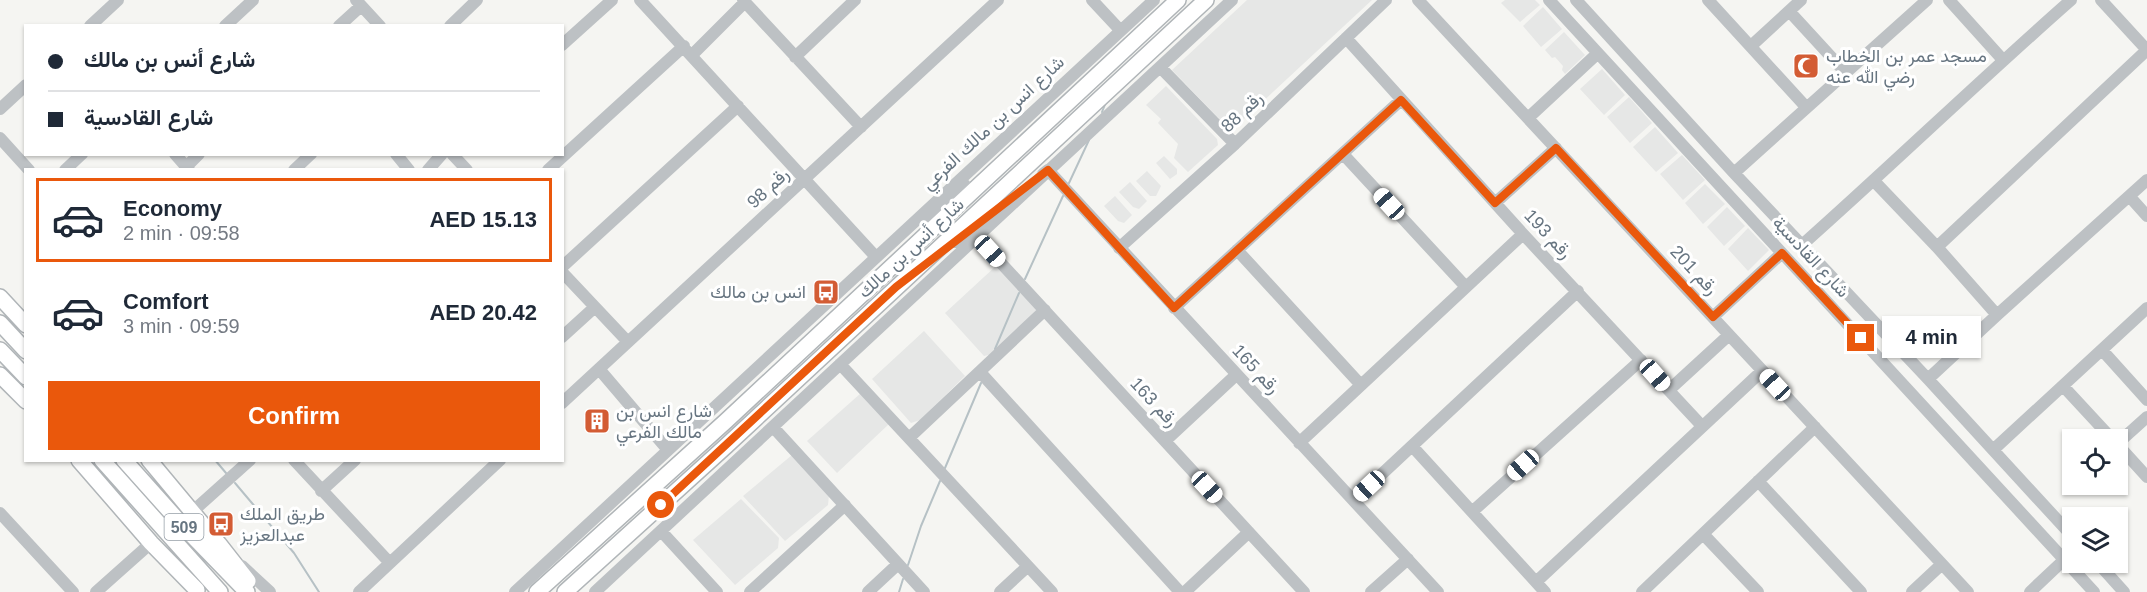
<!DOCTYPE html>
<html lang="en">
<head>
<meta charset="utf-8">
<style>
  body { margin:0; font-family:Arial,Vazirmatn,sans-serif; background:#f6f6f7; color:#1f2937; height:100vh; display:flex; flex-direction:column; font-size:22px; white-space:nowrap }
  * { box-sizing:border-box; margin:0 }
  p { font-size:20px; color:#747a83 }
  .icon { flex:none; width:33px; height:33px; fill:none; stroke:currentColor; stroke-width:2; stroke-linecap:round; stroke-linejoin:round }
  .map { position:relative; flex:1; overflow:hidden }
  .sheet { position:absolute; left:24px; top:168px; width:540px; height:294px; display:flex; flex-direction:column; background:#fff; border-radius:0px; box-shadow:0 2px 4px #0004 }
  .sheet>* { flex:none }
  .banner { position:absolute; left:24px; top:24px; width:540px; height:132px; border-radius:0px; box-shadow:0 2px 4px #0004; display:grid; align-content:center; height:132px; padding:0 24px; background:#fff }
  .tools { position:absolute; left:2062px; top:429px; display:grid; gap:12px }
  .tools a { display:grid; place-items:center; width:66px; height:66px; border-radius:0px; background:#fff; box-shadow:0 2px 4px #0004; font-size:30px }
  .end { position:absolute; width:27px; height:27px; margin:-14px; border:8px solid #ea580c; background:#fff; box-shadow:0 0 0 3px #fff }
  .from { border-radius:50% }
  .bubble { position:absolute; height:42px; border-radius:0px; background:#fff; box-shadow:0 2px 4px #0004; font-size:20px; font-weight:600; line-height:42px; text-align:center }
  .car { position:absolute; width:18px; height:36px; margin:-18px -9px; border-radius:8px; box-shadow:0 0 4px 2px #0007; background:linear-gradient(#fff 24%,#345 0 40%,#fff 0 76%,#345 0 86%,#fff 0) }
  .banner b { display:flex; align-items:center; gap:21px; height:57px; font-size:22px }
  .banner b+b { border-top:2px solid #e0e1e3 }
  .banner i { width:15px; height:15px; background:#1f2937 }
  ul { padding:10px 0 0; list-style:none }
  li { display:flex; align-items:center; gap:18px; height:84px; margin:0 12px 9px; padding:0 12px; border:3px solid transparent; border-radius:0px }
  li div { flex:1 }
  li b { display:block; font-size:22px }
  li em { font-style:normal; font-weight:600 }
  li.selected { border-color:#ea580c }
  li>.icon { width:54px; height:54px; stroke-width:1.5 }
  .cta { display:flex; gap:12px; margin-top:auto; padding:12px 24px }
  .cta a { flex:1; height:69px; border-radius:0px; background:#ea580c; color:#fff; font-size:24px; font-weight:600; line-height:69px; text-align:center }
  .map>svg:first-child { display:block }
  .built { fill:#e6e7e6 }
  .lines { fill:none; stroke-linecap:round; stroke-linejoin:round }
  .stream { stroke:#b6c1c5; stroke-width:2 }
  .major-casing { stroke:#b0b5b8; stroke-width:18 }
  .minor { stroke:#bdc1c4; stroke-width:12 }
  .major { stroke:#fff; stroke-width:15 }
  .route { stroke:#ea580c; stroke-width:8 }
  .labels { text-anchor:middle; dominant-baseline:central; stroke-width:6; stroke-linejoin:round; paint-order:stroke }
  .shield { fill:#fff; stroke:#959ea7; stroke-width:1.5 }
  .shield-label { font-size:16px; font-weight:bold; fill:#677581 }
  .poi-label { font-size:18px; fill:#677581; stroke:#fff; text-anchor:start }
  .street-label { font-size:18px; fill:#677581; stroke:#fff }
</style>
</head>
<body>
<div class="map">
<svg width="2147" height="592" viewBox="0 0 2147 592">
  <rect width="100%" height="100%" fill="#f5f5f2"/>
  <path class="built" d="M1247,0H1372L1231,131L1172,70Z
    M1505,0H1535L1540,5L1520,22L1501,3Z
    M1543,7L1562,29L1541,47L1523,26Z
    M1564,32L1585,55L1565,74L1562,70L1563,66L1555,57L1552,58L1545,50Z
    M1602,69L1625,95L1604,115L1580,89Z
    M1166,86L1217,139L1218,145L1188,172L1174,158L1178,144L1158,123L1161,119L1146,105Z
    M1629,97L1652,123L1630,143L1607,117Z
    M1655,127L1678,153L1656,172L1633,147Z
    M1682,155L1705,180L1683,200L1660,174Z
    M1164,156L1177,169V174L1170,179L1156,163Z
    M1147,171L1161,186L1156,196H1150L1136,181Z
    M1130,182L1147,201L1139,209L1133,207L1119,192Z
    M1705,184L1725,204L1703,224L1685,203Z
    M1115,196L1132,215L1124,223L1118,221L1104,206Z
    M1727,207L1745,226L1724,246L1707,227Z
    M1748,228L1769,250L1748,271L1728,249Z
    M997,265L1038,309L993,354L984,356L945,313Z
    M924,331L965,376L920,420L911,423L872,379Z
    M861,393L889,424L837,473L807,441Z
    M792,455L829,495L828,505L785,541L743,496Z
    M741,499L779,538L778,548L735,585L693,540Z"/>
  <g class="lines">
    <path class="stream" d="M1102,112L1106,102
      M1069,183L1089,140
      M1025,279L1063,196
      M995,349L1019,293
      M215,460L226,473
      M945,468L981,383
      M235,483L294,553L319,592
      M908,565L921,526L940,481
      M899,592L903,579"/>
    <defs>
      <path id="major" d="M0,297L26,325
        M0,323L26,351
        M0,350L26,377
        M0,375L26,401
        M79,460L151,543L197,590
        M102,460L220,592
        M124,460L183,526L247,592
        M149,460L219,544L248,581
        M537,592L726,421L1178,0
        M565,592L726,446L1206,0"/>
    </defs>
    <use href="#major" class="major-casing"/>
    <path class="minor" d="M356,0L380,26
      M640,0L876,257
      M743,0L861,127
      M1092,0L1120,30
      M1418,0L1968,592
      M1549,0L2094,592
      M1576,0L1734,173L1928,379L2073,537
      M1708,0L1806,107
      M1949,0L2003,60
      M2101,0L2147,50
      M1789,11L1845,72
      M90,26L118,0
      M225,26L253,0
      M339,26L361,6
      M450,26L477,0
      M1346,38L1523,234L1702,426
      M562,45L612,0
      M1751,46L1801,0
      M692,55L745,2
      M795,57L855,0
      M1160,67L1235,144
      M0,109L26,85
      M1528,118L1598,53
      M0,138L29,170
      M175,154L189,170
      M396,154L409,170
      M452,154L467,170
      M1343,154L1466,287
      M186,167L199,154
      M65,170L82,154
      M294,170L311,154
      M428,170L442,154
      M548,170L684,46
      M1734,173L1927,0
      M1043,174L1048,170L1438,592
      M1874,181L1937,247L1997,315
      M2130,197L2147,216
      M1495,203L1556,148
      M930,222L965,185
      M977,237L1304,592
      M955,242L989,216
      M1802,245C1893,164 1980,80 2071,0
      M1937,247L2147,50
      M1119,248L1235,144L1386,0
      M1237,250L1360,384
      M562,267L738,106
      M562,272L628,342
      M1174,308L1401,100
      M1713,317L1782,253
      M562,337L595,307
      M2102,350L2147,400
      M840,364L1052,592
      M599,369L668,450
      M980,372L1180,592
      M1928,379L1997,315L2147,180
      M2063,386L2113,440
      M1669,390L1729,335
      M562,403L998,0
      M773,427L924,592
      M909,438L1045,310
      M1165,441L1236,375
      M1299,443L1523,234
      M2118,443L2147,417
      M2118,445L2147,477
      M1412,446L1545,592
      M1993,450L2147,308
      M294,460L389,562
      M1758,481L1861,592
      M321,491L355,460
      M1354,500L1578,291
      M1473,511L1641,360
      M192,512L250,460
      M0,513L73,592
      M661,531L717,592
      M1704,535L1758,592
      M2097,562L2124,592
      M242,566L270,592
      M1536,582L1762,371
      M96,592L151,543
      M359,592L500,460
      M515,592L1154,0
      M595,592L1232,0
      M750,592L845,505
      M868,592L898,564
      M1000,592L1028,566
      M1185,592L1249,532
      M1371,592L1408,559
      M1642,592L1815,427
      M1912,592L1942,564
      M2030,592L2065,559"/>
    <use href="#major" class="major"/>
  </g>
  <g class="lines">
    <path class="route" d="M661,505L896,287L1048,170L1174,308L1401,100L1495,203L1556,148L1713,317L1782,253L1861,338"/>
  </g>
  <defs>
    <symbol id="mosque-square" viewBox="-11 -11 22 22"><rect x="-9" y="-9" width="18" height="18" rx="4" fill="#d35c34" stroke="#fff"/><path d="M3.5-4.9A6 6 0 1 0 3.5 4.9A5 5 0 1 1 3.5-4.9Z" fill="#fff"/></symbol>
    <symbol id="bus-square" viewBox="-11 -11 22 22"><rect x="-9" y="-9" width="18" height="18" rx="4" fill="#d35c34" stroke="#fff"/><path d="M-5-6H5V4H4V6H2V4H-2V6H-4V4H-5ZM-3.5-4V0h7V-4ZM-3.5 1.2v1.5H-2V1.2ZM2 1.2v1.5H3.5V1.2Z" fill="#fff"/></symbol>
    <symbol id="building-square" viewBox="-11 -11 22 22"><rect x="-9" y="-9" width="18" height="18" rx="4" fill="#d35c34" stroke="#fff"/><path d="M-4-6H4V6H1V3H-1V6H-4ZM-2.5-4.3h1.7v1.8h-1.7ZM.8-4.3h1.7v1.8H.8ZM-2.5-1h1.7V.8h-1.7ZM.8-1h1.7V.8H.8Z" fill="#fff"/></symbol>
  </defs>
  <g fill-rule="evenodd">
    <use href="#mosque-square" x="1791" y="51" width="30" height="30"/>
    <use href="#bus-square" x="811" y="277" width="30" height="30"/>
    <use href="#building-square" x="582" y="406" width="30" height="30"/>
    <use href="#bus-square" x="206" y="509" width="30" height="30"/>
  </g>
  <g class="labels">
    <rect class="shield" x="164.5" y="514" width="39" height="26" rx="4.5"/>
    <g class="shield-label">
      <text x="184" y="527">509</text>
    </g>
    <g class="poi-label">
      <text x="1826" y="56">مسجد عمر بن الخطاب<tspan x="1826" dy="21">رضي الله عنه</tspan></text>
      <text x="806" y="292" text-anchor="end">انس بن مالك</text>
      <text x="616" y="411">شارع انس بن<tspan x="616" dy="21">مالك الفرعي</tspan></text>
      <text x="240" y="514">طريق الملك<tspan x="240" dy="21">عبدالعزيز</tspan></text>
    </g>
    <g class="street-label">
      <text transform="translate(1242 112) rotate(-43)">رقم 88</text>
      <text transform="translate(993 123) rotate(-43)">شارع انس بن مالك الفرعي</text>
      <text transform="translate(768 188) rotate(-43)">رقم 98</text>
      <text transform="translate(1548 234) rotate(47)">رقم 193</text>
      <text transform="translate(911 248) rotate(-43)">شارع أنس بن مالك</text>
      <text transform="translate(1811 257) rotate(47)">شارع القادسية</text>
      <text transform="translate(1694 270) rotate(47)">رقم 201</text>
      <text transform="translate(1256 369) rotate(47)">رقم 165</text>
      <text transform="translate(1154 402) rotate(47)">رقم 163</text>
    </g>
  </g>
</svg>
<div class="tools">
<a><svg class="icon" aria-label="locate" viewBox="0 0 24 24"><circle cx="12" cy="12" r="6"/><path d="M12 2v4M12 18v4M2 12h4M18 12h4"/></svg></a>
<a><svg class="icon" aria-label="layers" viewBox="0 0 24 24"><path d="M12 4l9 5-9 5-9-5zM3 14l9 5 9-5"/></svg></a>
</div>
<i class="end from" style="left:661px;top:505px"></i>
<i class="end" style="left:1861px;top:338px"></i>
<div class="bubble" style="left:1882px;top:316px;width:99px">4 min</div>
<i class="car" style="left:1389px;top:204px;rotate:317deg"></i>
<i class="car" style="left:990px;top:251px;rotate:137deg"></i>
<i class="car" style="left:1655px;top:375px;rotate:138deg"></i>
<i class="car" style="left:1775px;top:385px;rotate:317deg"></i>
<i class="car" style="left:1523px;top:465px;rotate:228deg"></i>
<i class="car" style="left:1369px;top:486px;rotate:227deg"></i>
<i class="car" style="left:1207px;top:487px;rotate:137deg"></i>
<div class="banner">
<b><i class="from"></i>شارع أنس بن مالك</b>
<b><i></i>شارع القادسية</b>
</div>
<section class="sheet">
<ul>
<li class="selected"><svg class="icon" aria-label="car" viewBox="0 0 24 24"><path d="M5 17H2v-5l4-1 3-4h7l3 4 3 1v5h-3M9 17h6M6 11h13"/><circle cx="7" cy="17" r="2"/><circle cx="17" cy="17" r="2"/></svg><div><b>Economy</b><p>2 min · 09:58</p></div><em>AED 15.13</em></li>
<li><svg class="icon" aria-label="car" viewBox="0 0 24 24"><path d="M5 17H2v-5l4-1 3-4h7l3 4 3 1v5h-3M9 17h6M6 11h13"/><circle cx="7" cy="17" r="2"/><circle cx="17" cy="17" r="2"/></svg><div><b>Comfort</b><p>3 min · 09:59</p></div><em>AED 20.42</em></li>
</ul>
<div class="cta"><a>Confirm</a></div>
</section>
</div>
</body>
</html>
